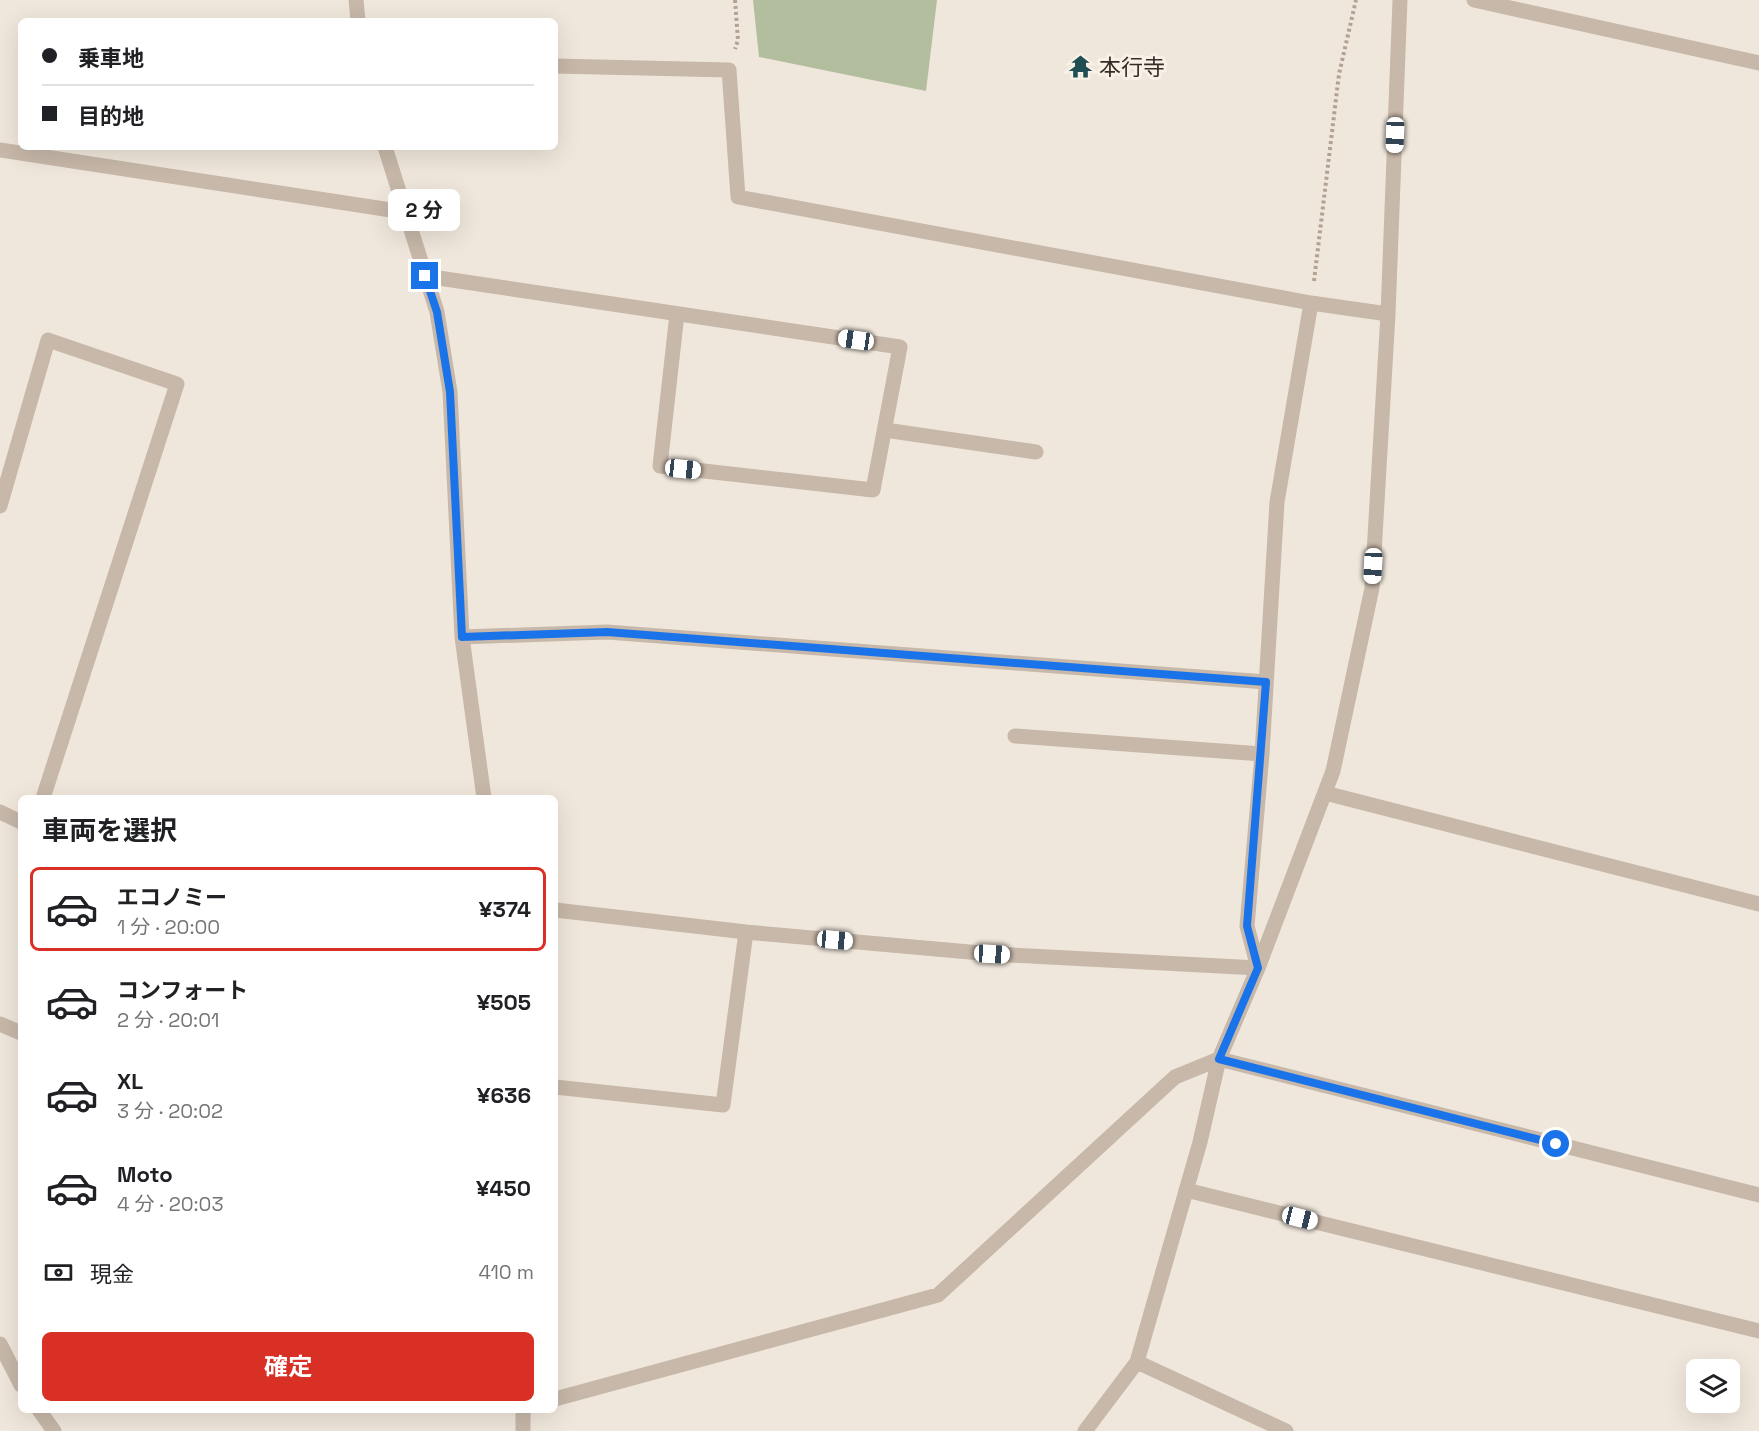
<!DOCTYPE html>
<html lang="ja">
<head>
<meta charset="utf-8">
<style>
  body { margin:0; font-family:"Space Grotesk","Noto Sans JP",sans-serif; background:#f2f2f2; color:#202124; height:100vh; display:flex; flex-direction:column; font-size:22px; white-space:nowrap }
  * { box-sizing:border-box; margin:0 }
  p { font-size:20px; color:#757577 }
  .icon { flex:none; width:33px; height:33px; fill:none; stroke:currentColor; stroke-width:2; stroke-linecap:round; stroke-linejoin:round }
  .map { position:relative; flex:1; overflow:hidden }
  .sheet { position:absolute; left:18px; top:795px; width:540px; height:618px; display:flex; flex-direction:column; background:#fff; border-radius:9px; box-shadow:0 6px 24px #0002 }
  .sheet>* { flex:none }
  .top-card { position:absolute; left:18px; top:18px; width:540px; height:132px; border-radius:9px; box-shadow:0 6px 24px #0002; display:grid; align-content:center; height:132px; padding:0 24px; background:#fff }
  .controls { position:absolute; left:1686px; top:1359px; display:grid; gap:12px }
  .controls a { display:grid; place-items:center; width:54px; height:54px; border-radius:9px; background:#fff; box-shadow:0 6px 24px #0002; font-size:30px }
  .end { position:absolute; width:27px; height:27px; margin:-14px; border:8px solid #1a73e8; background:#fff; box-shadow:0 0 0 3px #fff }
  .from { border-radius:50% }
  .bubble { position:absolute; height:42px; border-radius:9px; background:#fff; box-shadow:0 6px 24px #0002; font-size:20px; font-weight:700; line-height:42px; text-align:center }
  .car { position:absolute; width:18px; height:36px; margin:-18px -9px; border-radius:8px; box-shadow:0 0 4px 2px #0007; background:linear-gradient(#fff 24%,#345 0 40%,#fff 0 76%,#345 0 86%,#fff 0) }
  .top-card b { display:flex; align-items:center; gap:21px; height:57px; font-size:22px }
  .top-card b+b { border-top:2px solid #e0e0e0 }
  .top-card i { width:15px; height:15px; background:#202124 }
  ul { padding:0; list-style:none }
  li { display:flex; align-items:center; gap:18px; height:84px; margin:0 12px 9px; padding:0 12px; border:3px solid transparent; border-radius:9px }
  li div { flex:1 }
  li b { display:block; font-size:22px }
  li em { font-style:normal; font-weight:700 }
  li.active { border-color:#d93025 }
  li>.icon { width:54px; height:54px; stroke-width:1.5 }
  h2 { padding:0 24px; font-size:27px; line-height:72px }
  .pay { display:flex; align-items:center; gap:15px; height:66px; padding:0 24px; font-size:22px }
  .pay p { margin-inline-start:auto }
  .primary-button { display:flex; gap:12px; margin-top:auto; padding:12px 24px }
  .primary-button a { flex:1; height:69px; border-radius:9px; background:#d93025; color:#fff; font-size:24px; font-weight:700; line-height:69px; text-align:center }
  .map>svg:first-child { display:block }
  .green { fill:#b2be9d }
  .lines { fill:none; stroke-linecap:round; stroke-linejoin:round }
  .path { stroke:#b3a293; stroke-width:4; stroke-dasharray:3 3; stroke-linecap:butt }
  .minor { stroke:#c7b8a9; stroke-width:15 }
  .route { stroke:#1a73e8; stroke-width:8 }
  .labels { text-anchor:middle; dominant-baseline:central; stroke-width:6; stroke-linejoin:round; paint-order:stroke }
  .poi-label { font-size:22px; fill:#352d28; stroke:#f8f1e8; text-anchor:start }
</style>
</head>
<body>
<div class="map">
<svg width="1759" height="1431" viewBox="0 0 1759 1431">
  <rect width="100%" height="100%" fill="#f0e7dc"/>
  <path class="green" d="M753,0H937L926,91L759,57Z"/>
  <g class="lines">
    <path class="path" d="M735,0L738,40L735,49
      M1314,281L1339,74L1356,0"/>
    <path class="minor" d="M356,0L358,21
      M1474,0L1759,63
      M555,66L729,70L738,197L1311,303L1388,314
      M385,147L437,312L450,392L462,637L484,798
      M0,150L404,212
      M425,276L900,347L873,490L660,466L677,314
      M885,430L1036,452
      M0,506L48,340L177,384L43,798
      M462,637L607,632L1266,682
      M1015,736L1262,754
      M1325,793L1759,904
      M0,812L21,822
      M555,910L746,932
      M0,1024L21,1033
      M555,1087L723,1105L746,932L992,954L1258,968L1247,926L1262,754L1277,502L1311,303
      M1186,1190L1759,1331
      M0,1344L21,1385
      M1137,1362L1286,1431
      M555,1399L938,1295L1175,1077L1219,1059L1759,1195
      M39,1410L54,1431
      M523,1410V1431
      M1085,1431L1137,1362L1200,1142L1219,1059L1258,968L1333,771L1372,588L1388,314L1400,0"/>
  </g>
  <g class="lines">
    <path class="route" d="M425,276L437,312L450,392L462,637L607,632L1266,682L1247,926L1258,968L1219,1059L1556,1144"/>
  </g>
  <defs>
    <symbol id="temple-bare" viewBox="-9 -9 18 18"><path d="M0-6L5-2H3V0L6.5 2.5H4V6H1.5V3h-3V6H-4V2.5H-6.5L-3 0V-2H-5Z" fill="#214e53" stroke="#f8f1e8" stroke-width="2.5" paint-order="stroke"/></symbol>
  </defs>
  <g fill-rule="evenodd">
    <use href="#temple-bare" x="1064" y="50" width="33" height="33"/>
  </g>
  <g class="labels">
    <g class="poi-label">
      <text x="1099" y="67">本行寺</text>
    </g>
  </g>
</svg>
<div class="controls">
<a><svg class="icon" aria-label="layers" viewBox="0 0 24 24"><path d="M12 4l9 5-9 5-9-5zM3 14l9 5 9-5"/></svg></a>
</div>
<i class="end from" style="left:1556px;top:1144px"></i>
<i class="end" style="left:425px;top:276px"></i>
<div class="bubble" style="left:388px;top:189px;width:72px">2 分</div>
<i class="car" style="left:1395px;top:135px;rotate:182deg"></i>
<i class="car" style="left:856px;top:340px;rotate:278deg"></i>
<i class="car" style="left:683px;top:469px;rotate:96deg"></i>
<i class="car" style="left:1373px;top:566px;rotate:183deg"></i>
<i class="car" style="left:835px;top:940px;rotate:95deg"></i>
<i class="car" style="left:992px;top:954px;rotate:93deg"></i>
<i class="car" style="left:1300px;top:1218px;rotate:104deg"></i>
<div class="top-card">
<b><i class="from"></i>乗車地</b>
<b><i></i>目的地</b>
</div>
<section class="sheet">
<h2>車両を選択</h2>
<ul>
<li class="active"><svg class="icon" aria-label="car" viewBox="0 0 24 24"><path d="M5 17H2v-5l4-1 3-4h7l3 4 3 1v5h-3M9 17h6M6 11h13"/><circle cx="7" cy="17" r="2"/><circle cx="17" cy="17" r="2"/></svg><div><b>エコノミー</b><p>1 分 · 20:00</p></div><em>¥374</em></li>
<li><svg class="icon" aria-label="car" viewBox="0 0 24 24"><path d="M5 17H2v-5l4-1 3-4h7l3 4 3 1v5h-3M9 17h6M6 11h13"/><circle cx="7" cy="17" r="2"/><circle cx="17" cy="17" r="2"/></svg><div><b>コンフォート</b><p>2 分 · 20:01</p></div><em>¥505</em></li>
<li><svg class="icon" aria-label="car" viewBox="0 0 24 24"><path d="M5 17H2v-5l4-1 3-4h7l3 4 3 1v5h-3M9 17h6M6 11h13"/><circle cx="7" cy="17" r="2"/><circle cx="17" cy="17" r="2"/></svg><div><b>XL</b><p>3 分 · 20:02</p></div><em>¥636</em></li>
<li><svg class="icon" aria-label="car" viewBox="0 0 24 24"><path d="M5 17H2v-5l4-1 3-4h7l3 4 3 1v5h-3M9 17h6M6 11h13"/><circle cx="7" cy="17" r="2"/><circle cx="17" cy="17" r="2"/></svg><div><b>Moto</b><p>4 分 · 20:03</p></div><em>¥450</em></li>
</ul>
<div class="pay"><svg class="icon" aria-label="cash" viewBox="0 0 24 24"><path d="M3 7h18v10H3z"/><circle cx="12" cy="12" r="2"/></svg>現金<p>410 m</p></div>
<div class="primary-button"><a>確定</a></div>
</section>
</div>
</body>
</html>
